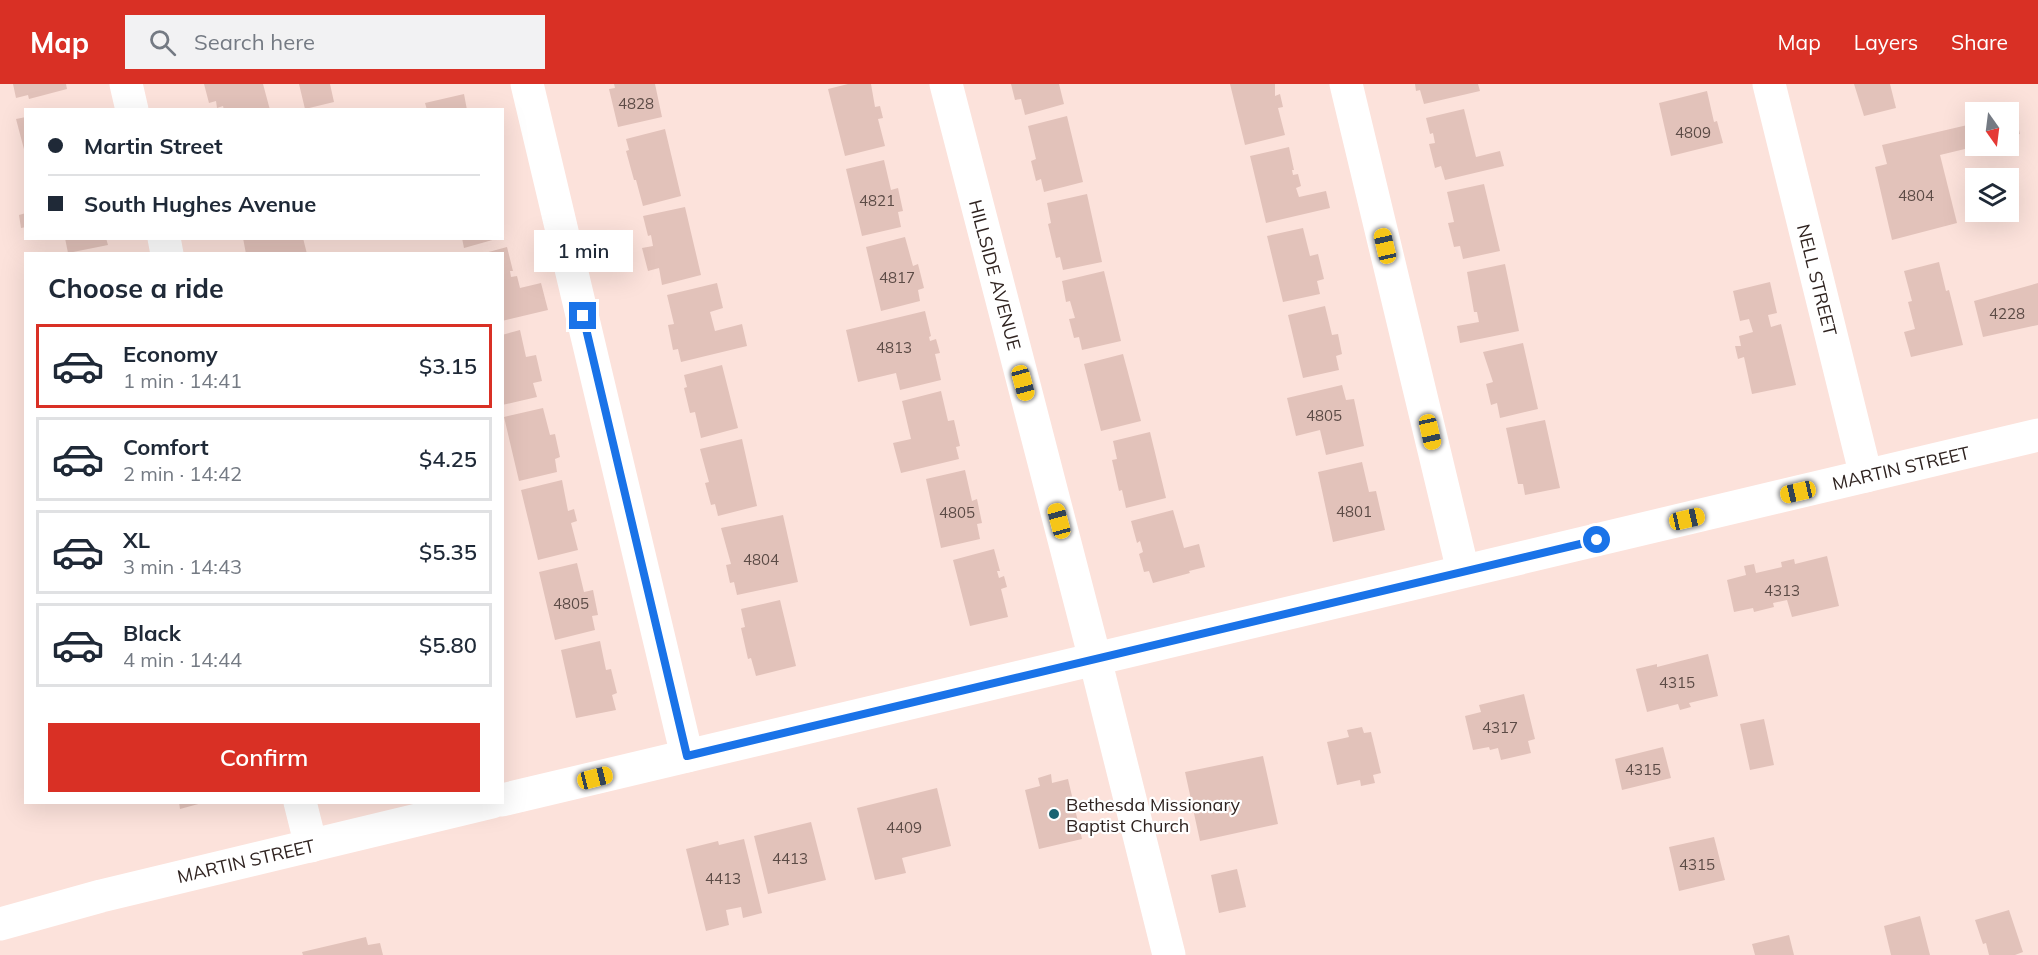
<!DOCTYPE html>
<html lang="en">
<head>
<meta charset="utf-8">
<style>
  body { margin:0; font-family:Mulish,sans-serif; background:#f2f2f3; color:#1f2937; height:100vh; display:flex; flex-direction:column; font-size:22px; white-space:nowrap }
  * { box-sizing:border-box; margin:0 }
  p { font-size:20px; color:#747a83 }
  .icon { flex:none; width:33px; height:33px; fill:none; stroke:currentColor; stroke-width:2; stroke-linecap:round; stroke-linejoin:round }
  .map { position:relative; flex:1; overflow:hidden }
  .panel { position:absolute; left:24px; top:168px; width:480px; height:552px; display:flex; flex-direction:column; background:#fff; border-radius:0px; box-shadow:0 6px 24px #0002 }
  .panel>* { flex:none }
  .banner { position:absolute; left:24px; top:24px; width:480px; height:132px; border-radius:0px; box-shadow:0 6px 24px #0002; display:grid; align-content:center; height:132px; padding:0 24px; background:#fff }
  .needle { width:39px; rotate:166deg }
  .fabs { position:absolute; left:1965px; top:18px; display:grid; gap:12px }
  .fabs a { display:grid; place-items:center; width:54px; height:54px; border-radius:0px; background:#fff; box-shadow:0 6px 24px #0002; font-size:30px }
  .end { position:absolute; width:27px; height:27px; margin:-14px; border:8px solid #1a73e8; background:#fff; box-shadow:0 0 0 3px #fff }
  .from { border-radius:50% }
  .bubble { position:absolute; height:42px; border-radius:0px; background:#fff; box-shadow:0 6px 24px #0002; font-size:20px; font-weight:600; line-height:42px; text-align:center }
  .car { position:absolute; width:18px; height:36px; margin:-18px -9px; border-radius:8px; box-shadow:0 0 4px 2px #0007; background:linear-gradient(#f5c518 24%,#345 0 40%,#f5c518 0 76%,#345 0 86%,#f5c518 0) }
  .banner b { display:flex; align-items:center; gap:21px; height:57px; font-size:22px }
  .banner b+b { border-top:2px solid #e0e1e3 }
  .banner i { width:15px; height:15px; background:#1f2937 }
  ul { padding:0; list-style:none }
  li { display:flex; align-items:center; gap:18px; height:84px; margin:0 12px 9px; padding:0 12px; border:3px solid #e0e1e3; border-radius:0px }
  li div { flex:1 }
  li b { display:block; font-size:22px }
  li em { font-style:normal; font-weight:600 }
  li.current { border-color:#d93025 }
  li>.icon { width:54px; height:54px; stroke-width:1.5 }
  h2 { padding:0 24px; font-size:27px; line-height:72px }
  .primary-button { display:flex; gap:12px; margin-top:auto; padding:12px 24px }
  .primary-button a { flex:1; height:69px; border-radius:0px; background:#d93025; color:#fff; font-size:24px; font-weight:600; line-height:69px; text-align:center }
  header { display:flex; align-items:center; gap:36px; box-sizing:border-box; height:84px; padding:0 30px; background:#d93025; color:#fff }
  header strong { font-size:28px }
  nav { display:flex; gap:33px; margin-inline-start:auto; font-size:21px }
  .search { width:420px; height:54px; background:#f2f2f3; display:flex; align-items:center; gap:15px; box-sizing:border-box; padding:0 21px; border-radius:0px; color:#747a83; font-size:22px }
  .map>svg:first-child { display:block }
  .building { fill:#e2c2ba }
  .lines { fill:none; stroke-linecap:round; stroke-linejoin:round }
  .minor { stroke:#fff; stroke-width:33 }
  .tertiary { stroke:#fff; stroke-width:33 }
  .route { stroke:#1a73e8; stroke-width:8 }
  .poi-dot { fill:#1b6372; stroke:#fff; stroke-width:2 }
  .labels { text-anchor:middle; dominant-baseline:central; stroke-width:4.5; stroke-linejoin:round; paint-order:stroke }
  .number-label { font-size:15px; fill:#5c4b46 }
  .street-label { font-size:18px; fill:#2f2320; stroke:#fff }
  .poi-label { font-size:18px; fill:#2f2320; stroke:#fff; text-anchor:start }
</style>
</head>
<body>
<header>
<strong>Map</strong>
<div class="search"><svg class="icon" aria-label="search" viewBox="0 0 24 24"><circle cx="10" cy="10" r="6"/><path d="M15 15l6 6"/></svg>Search here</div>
<nav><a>Map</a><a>Layers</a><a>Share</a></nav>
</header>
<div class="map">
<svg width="2038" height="871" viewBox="0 0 2038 871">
  <rect width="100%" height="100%" fill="#fce2db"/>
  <path class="building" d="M13,0H66L67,5L29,15L28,11L16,14Z
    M204,0H263L270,26H224L223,22L217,24L216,17L209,19Z
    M299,0H330L334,18L305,25Z
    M614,0H655L662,33L618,43L609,5L615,4Z
    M848,0H871L875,23L880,22L883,34L878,35L885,62L845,72L828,5Z
    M1011,0H1059L1064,20L1025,31L1021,15L1015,16Z
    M1230,0H1275V12L1280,10L1283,23L1278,24L1285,51L1245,61Z
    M1415,0H1478L1480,7L1424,20L1420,6L1416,7Z
    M1854,0H1890L1896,24L1864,32Z
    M1707,7L1714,38L1717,37L1723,59L1671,72L1659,19Z
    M464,10L467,26H427L425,19Z
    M1464,25L1476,73L1500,67L1504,82L1445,96L1441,82L1435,84L1429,60L1435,59L1433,49L1430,50L1426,34Z
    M2015,29L2020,50L2008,52V31Z
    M1067,32L1083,98L1044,108L1041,95L1036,97L1031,77L1036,75L1028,42Z
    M26,33V69H25L16,35Z
    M1976,39V60L1969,62V64L1940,71L1957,139L1892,156L1875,83L1887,80L1882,61Z
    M665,45L681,112L643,122L636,96H634L626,67L629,66L626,55Z
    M1289,63L1294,86H1292L1293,91L1298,90L1301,102L1296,104L1299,113L1326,107L1330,124L1266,139L1250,72Z
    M884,76L891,106L898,104L903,127L898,128L901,143L862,152L846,85Z
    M1484,100L1500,167L1463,175L1460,162L1454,163L1448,139L1454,138L1447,108Z
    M1087,110L1102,178L1063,186L1060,173L1056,174L1048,140L1051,139L1047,119Z
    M685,123L701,191L662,201L659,184L648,187L642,164L653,162L651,151L648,152L643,132Z
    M26,129V143L21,144L19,131Z
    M1303,144L1310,172L1318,170L1324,195L1317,197L1320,210L1283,218L1267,152Z
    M905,153L913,182L918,180L924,204L918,206L920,217L881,227L866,163Z
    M65,154H106L108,161L68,169Z
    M243,154H303L307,170H246Z
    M462,154H496V155L464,164Z
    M507,163L513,187H510L511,193L517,192L520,204L541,199L548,226L502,237V170L485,169Z
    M1939,178L1946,207L1949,206L1963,261L1911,273L1904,248L1915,245L1908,218L1912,217L1904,187Z
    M1505,180L1519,247L1460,259L1457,242L1479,238L1477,228H1474L1467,188Z
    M1104,187L1121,257L1082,266L1079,253L1074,254L1069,235L1075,234L1070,217L1066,218L1062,197Z
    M1770,198L1777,229L1768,231L1771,243L1781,240L1796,301L1752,310L1744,273L1738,275L1735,262H1741L1739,252L1753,248L1749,235L1740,237L1733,207Z
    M717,199L723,224L710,228L715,247L742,240L747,262L681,278L678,265L673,266L668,241L674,240L667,211Z
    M2038,199V241L1983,253L1974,217Z
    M1325,222L1332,251L1338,250L1342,270L1336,272L1339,286L1303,294L1288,231Z
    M925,227L931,252L929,253L930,257L936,255L940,269L935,270L941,296L900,306L896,289L858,298L846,246Z
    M520,246L526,273L536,271L542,297L533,299L537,313L502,321V251Z
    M1523,259L1538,325L1500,334L1497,319L1491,321L1486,300L1493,298L1483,268Z
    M1123,270L1141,337L1101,347L1084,280Z
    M722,281L738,344L701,354L695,328L690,329L684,304L687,303L684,291Z
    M1342,301L1346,316L1354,315L1364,362L1326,371L1320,346L1296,352L1287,314Z
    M941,307L948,337L954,336L960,362L956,363L959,375L901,389L893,359L911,355L902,317Z
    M543,324L550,351L555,350L560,373L555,375L557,388L519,397L504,333Z
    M1545,336L1560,404L1525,411L1523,400H1518L1506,344Z
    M1150,348L1166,414L1126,424L1122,406L1119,407L1112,376L1117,375L1113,357Z
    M742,355L757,422L718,432L715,420L711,421L705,399L709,398L700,365Z
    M1362,378L1369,408L1376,407L1385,446L1333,458L1318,388Z
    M965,386L972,417L977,415L982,439L977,440L980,455L941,464L926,395Z
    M562,396L568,427L574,425L577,437L571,439L578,466L538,476L521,406Z
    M1173,426L1184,464L1199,460L1205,483L1189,487L1190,489L1153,499L1149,487L1144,488L1139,470L1143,468L1140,457L1137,459L1131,437Z
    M783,431L798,498L737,511L734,498L730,499L726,481L731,480L721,444Z
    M994,465L1000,487H997L999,494L1004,492L1007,503L1001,505L1008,533L970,542L953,476Z
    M1827,472L1839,522L1792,533L1787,516L1773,519L1774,523L1754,528L1753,524L1734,528L1727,496L1746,491L1744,482L1754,480L1756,489L1782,483L1781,478L1794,475L1795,480Z
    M577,479L584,508L593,506L598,531L592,532L595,546L555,556L539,488Z
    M780,516L796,582L756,592L751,574L748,575L741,544L745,543L741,525Z
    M600,557L606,586L611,585L617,609L612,611L616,626L576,634L561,566Z
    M1708,570L1718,612L1689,619L1691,623L1680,626L1678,620L1647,628L1636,585L1657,580V583Z
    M1524,610L1535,655L1528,657L1531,669L1501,676L1498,664L1490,666L1489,663L1473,666L1465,632L1481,628L1479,621Z
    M1764,635L1774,681L1750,686L1740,640Z
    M1362,643L1364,649L1371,648L1381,689L1373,691L1375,699L1361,702L1360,696L1337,701L1327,658L1349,653L1347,646Z
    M1663,663L1671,694L1622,706L1615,675Z
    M1263,672L1278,740L1200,757L1185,688Z
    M1051,690L1052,699L1068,695L1082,755L1039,765L1025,706L1040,702L1038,694Z
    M937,704L951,762L902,774L906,789L875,796L857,724Z
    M179,718H202V719L180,725Z
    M811,738L826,796L768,810L754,752Z
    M1714,753L1725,796L1679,807L1669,763Z
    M744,755L762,829L743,834L741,823L726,826L729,841L706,847L686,765L718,757L719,761Z
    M1237,785L1246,823L1219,829L1211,791Z
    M2009,826L2023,868L2015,871H1989L1986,859L1983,860L1975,836Z
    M1920,832L1930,871H1891L1884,842Z
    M1789,851L1794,871H1755L1752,860Z
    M366,853L368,861L380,859L383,871H303L302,868Z"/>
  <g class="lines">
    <path class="minor" d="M126,0L132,26
      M527,0L687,672
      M946,0L1095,575L1169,871
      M1346,0L1463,487
      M1769,0L1866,392
      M164,154L167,170
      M300,718L311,762"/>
    <path class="tertiary" d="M502,716L2038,351
      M0,840L101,812L492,718"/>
  </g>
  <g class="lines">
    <path class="route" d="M583,232L687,672L1597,456"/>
  </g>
  <circle class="poi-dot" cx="1054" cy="730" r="6"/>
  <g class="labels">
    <g class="number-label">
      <text x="636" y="19">4828</text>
      <text x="1693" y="48">4809</text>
      <text x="1916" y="111">4804</text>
      <text x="877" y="116">4821</text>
      <text x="897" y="193">4817</text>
      <text x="2007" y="229">4228</text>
      <text x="894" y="263">4813</text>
      <text x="1324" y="331">4805</text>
      <text x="1354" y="427">4801</text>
      <text x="957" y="428">4805</text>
      <text x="761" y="475">4804</text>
      <text x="1782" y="506">4313</text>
      <text x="571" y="519">4805</text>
      <text x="1677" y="598">4315</text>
      <text x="1500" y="643">4317</text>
      <text x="1643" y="685">4315</text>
      <text x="904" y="743">4409</text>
      <text x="790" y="774">4413</text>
      <text x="1697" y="780">4315</text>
      <text x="723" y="794">4413</text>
    </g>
    <g class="street-label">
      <text transform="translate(995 191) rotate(75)">HILLSIDE AVENUE</text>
      <text transform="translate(1817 196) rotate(76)">NELL STREET</text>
      <text transform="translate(1901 384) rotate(-13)">MARTIN STREET</text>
      <text transform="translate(246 777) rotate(-13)">MARTIN STREET</text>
    </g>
    <g class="poi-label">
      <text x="1066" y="720">Bethesda Missionary<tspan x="1066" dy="21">Baptist Church</tspan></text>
    </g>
  </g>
</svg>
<div class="fabs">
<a><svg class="needle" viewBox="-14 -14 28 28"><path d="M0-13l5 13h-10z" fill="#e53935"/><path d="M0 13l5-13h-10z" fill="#747a83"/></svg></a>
<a><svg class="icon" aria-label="layers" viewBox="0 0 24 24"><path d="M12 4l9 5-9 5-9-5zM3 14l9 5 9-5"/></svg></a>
</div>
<i class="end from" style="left:1597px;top:456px"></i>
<i class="end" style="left:583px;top:232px"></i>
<div class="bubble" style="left:534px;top:146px;width:99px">1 min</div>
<i class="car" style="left:1385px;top:162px;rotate:347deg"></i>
<i class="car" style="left:1023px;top:299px;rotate:165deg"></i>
<i class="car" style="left:1430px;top:348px;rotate:167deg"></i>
<i class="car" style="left:1798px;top:408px;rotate:257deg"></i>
<i class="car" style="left:1687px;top:435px;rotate:77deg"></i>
<i class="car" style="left:1059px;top:437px;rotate:345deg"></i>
<i class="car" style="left:595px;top:694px;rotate:76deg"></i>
<div class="banner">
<b><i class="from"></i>Martin Street</b>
<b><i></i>South Hughes Avenue</b>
</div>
<section class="panel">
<h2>Choose a ride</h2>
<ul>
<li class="current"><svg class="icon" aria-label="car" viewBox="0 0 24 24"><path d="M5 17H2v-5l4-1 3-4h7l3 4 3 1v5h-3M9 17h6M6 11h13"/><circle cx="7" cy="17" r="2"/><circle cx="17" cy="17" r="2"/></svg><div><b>Economy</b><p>1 min · 14:41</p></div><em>$3.15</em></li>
<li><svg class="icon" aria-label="car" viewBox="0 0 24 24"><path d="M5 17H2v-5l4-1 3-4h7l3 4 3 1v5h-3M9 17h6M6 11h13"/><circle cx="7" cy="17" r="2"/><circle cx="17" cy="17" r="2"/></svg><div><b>Comfort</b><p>2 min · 14:42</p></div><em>$4.25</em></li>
<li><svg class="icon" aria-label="car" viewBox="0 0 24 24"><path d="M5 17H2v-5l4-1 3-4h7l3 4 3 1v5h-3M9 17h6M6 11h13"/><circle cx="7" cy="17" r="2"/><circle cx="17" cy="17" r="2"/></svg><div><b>XL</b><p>3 min · 14:43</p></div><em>$5.35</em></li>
<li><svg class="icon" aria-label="car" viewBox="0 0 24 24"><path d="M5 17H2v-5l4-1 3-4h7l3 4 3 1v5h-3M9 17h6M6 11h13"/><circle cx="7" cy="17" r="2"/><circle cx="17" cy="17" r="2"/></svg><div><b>Black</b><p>4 min · 14:44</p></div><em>$5.80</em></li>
</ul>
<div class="primary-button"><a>Confirm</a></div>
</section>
</div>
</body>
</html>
